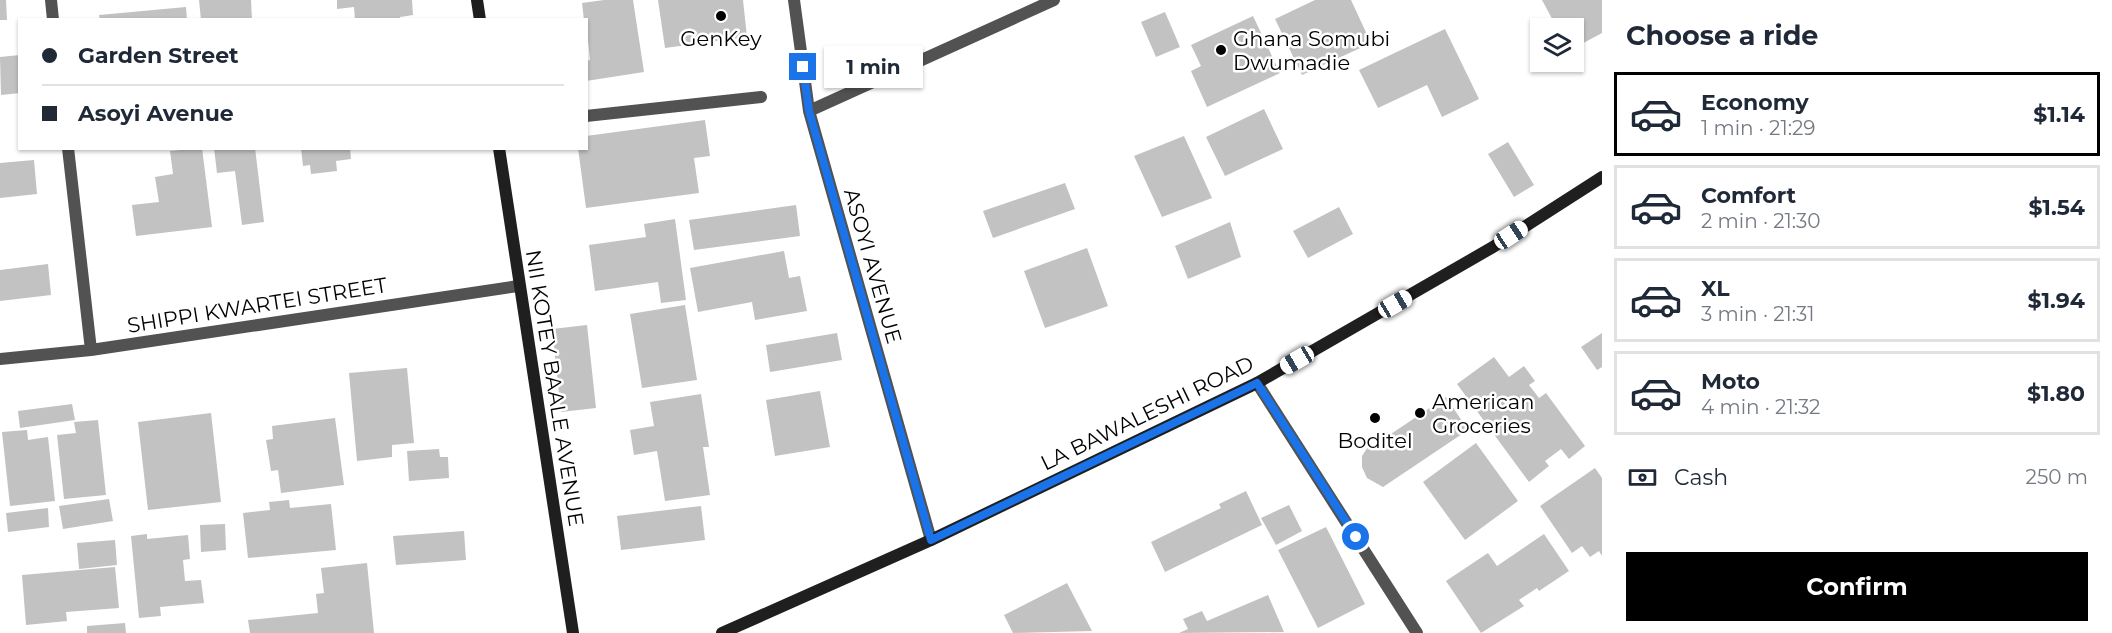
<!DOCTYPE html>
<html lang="en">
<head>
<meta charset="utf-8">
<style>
  body { margin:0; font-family:Montserrat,sans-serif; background:#f2f2f3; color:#1f2937; height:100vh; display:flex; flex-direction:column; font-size:22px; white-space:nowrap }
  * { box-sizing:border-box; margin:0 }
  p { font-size:20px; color:#747a83 }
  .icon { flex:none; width:33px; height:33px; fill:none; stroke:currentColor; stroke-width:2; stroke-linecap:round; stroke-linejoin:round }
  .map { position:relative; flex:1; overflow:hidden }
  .sheet { display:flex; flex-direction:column; background:#fff; width:510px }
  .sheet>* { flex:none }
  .banner { position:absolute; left:18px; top:18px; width:570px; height:132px; border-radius:0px; box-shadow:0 2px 4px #0004; display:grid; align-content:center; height:132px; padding:0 24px; background:#fff }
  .buttons { position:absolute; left:1530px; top:18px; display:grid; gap:12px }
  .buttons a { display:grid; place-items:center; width:54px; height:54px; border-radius:0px; background:#fff; box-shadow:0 2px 4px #0004; font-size:30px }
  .end { position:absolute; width:27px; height:27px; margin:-14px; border:8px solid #1a73e8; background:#fff; box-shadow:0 0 0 3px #fff }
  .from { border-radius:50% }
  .bubble { position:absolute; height:42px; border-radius:0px; background:#fff; box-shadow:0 2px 4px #0004; font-size:20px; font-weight:700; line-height:42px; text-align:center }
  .car { position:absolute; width:18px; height:36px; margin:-18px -9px; border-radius:8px; box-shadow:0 0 4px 2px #0007; background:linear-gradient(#fff 24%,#345 0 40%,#fff 0 76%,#345 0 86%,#fff 0) }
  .banner b { display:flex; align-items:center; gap:21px; height:57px; font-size:22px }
  .banner b+b { border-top:2px solid #e0e1e3 }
  .banner i { width:15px; height:15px; background:#1f2937 }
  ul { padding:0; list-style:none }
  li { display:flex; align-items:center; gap:18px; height:84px; margin:0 12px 9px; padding:0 12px; border:3px solid #e0e1e3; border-radius:0px }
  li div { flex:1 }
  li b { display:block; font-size:22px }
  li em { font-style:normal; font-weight:700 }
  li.selected { border-color:#000 }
  li>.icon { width:54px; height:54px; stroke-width:1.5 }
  h2 { padding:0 24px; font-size:27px; line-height:72px }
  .pay { display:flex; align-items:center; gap:15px; height:66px; padding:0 24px; font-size:22px }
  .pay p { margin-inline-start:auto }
  .action { display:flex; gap:12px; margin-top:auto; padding:12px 24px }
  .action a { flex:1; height:69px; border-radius:0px; background:#000; color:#fff; font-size:24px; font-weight:700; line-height:69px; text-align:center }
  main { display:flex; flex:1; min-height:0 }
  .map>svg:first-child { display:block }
  .building { fill:#c2c2c2 }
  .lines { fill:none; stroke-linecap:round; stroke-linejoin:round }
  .lane { stroke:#525252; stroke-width:12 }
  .street { stroke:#525252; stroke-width:12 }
  .secondary { stroke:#1f1f1f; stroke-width:12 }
  .route { stroke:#1a73e8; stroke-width:8 }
  .poi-dot { fill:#000; stroke:#fff; stroke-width:2 }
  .labels { text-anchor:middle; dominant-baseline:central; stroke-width:5; stroke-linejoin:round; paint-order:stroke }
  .poi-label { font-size:21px; fill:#000; stroke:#fff }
  .street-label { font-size:21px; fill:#000; stroke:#fff }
</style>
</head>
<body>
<main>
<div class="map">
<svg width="1602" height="633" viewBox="0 0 1602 633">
  <rect width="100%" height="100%" fill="#fff"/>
  <path class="building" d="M0,0H6L7,20H0Z
    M199,0H251L252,20H201Z
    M337,0H412L413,15L400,17V20H355L354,7L337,9Z
    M604,0H633L644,72L586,81V61L590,60L586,20H584L582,3Z
    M658,0H743L747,37L665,48Z
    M1315,0H1351L1371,43L1302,75L1275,19Z
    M1542,0H1602V33L1574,48V28H1557Z
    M186,7L187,20H100L99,15Z
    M1165,12L1180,47L1156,57L1141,22Z
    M1253,16L1280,73L1207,107L1191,71L1201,66L1191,45Z
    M1445,29L1479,99L1442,117L1427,85L1378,108L1359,70Z
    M20,55V93L1,95L0,57Z
    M1264,109L1283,149L1225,176L1206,137Z
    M705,120L710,156L694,158L699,193L586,208L578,148H586V136Z
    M1184,136L1212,198L1162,217L1134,156Z
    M1508,142L1534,185L1514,197L1488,154Z
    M202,148L212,227L136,236L132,205L159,202L155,177L173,174L170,151Z
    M214,148H255L264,222L242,225L235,171L217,173Z
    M301,148H350L351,159L336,161L337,171L311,174L310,165L303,166Z
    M34,160L37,194L0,198V163Z
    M1065,183L1075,209L993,238L983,211Z
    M796,205L800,236L694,250L689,220Z
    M1339,207L1353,234L1308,258L1293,231Z
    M675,219L686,300L661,303L658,282L595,291L589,245L646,237L644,224Z
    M1230,222L1241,257L1188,279L1175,246Z
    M1087,248L1108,306L1045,328L1024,271Z
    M784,251L789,278L800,276L807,311L755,320L752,302L698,312L690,268Z
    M48,264L51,295L0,301V270Z
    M685,305L697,380L642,388L630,314Z
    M587,325L596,408L561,412L552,329Z
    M837,333L842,360L770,372L766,345Z
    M1602,333V367L1597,370L1581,347Z
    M1494,357L1509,377L1524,366L1535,381L1529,385L1539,398L1546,393L1585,446L1569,459L1561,449L1545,461L1549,466L1529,482L1457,384Z
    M407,368L414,443L392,445V457L357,461L349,373Z
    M820,391L830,447L775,456L766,400Z
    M701,394L709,447H703L710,495L665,501L657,451L634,455L630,430L654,426L650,402Z
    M1446,397L1468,430L1383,487L1367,478L1362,467V456L1371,442L1373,446Z
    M72,404L75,420L20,428L18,411Z
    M211,413L221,502L148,510L138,422Z
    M335,418L344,485L281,493L278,470L271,471L266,440L273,439L272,426Z
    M98,420L106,495L64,499L57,435L76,433L74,422Z
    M27,430L28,440L48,437L55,501L10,506L2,432Z
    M1476,443L1518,501L1465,540L1423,482Z
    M439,449L440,457H448L449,478L409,481L407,451Z
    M1595,468L1602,478V556L1599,551L1590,557L1582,546L1572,553L1540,506Z
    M1246,491L1262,525L1165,572L1151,542L1221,508L1219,504Z
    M109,499L113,521L63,529L59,506Z
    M289,500L290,508L331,504L336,550L248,558L243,513L270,510L269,502Z
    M1289,505L1302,531L1276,545L1261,518Z
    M701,506L705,540L621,550L617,516Z
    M48,508L49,527L8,532L6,513Z
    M225,524L226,550L201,552L200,525Z
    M1326,527L1365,604L1318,628L1278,550Z
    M464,531L466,560L396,565L393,536Z
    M147,534V539L188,535L190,559L183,560L185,581L201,580L204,603L160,607L161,616L139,618L131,536Z
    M1544,534L1569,571L1539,591L1537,588L1519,600L1524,606L1481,633L1446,581L1488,553L1497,566Z
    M115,540L117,565L79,569L77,543Z
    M367,563L374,633H250L248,620L318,613L316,594L324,593L321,568Z
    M115,567L119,608L66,612L67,621L26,625L22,575Z
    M1067,583L1092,631L1013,633L1004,615Z
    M1268,595L1284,632L1179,633L1188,629L1183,619L1202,611L1207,621Z
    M125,623L126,633H87V626Z"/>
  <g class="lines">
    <path class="lane" d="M586,116L761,97"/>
    <path class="street" d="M51,0L53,20
      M794,0L809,111L931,540
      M809,111L1054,0
      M68,148L91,350
      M0,359L91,350L518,286
      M1257,383L1417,633"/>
    <path class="secondary" d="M477,0L480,20
      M499,148L573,633
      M722,633L931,540L1257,383L1493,247L1602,177"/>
  </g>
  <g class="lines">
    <path class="route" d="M803,67L809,111L931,540L1257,383L1356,537"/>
  </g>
  <g class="poi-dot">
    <circle cx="721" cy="16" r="6"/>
    <circle cx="1221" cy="50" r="6"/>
    <circle cx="1420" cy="413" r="6"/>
    <circle cx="1375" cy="418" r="6"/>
  </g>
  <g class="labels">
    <g class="poi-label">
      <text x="721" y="38">GenKey</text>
      <text x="1233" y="38" text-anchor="start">Ghana Somubi<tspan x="1233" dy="24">Dwumadie</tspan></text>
      <text x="1432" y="401" text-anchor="start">American<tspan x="1432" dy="24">Groceries</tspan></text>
      <text x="1375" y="440">Boditel</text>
    </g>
    <g class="street-label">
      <text transform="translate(873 266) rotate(74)">ASOYI AVENUE</text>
      <text transform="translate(257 305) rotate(-9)">SHIPPI KWARTEI STREET</text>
      <text transform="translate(555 388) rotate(81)">NII KOTEY BAALE AVENUE</text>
      <text transform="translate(1147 413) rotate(-26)">LA BAWALESHI ROAD</text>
    </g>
  </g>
</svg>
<div class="buttons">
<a><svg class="icon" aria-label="layers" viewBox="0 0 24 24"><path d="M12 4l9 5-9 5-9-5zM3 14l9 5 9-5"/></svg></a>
</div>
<i class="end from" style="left:1356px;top:537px"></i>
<i class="end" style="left:803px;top:67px"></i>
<div class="bubble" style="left:824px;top:46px;width:99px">1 min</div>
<i class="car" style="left:1511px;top:235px;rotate:57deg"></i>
<i class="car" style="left:1395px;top:304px;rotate:60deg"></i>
<i class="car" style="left:1297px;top:360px;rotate:240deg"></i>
<div class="banner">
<b><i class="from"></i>Garden Street</b>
<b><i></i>Asoyi Avenue</b>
</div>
</div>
<section class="sheet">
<h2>Choose a ride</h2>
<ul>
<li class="selected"><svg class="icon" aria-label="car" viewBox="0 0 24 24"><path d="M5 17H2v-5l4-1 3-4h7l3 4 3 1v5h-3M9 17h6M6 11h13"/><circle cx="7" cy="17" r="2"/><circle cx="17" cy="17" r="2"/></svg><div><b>Economy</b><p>1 min · 21:29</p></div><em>$1.14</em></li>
<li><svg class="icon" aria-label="car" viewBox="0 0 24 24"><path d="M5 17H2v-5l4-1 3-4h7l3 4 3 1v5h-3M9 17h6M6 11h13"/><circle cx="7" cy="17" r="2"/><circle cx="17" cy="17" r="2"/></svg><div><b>Comfort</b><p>2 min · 21:30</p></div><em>$1.54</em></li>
<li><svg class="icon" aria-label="car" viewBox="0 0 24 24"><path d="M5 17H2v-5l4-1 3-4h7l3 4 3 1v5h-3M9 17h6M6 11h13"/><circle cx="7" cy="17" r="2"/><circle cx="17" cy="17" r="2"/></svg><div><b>XL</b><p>3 min · 21:31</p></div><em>$1.94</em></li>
<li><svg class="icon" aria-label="car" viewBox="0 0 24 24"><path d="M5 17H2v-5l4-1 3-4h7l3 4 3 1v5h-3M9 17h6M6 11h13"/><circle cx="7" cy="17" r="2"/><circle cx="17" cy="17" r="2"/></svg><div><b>Moto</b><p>4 min · 21:32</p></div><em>$1.80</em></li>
</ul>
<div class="pay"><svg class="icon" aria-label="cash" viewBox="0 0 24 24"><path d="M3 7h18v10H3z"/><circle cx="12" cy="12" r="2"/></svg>Cash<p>250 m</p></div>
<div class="action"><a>Confirm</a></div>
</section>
</main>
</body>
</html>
